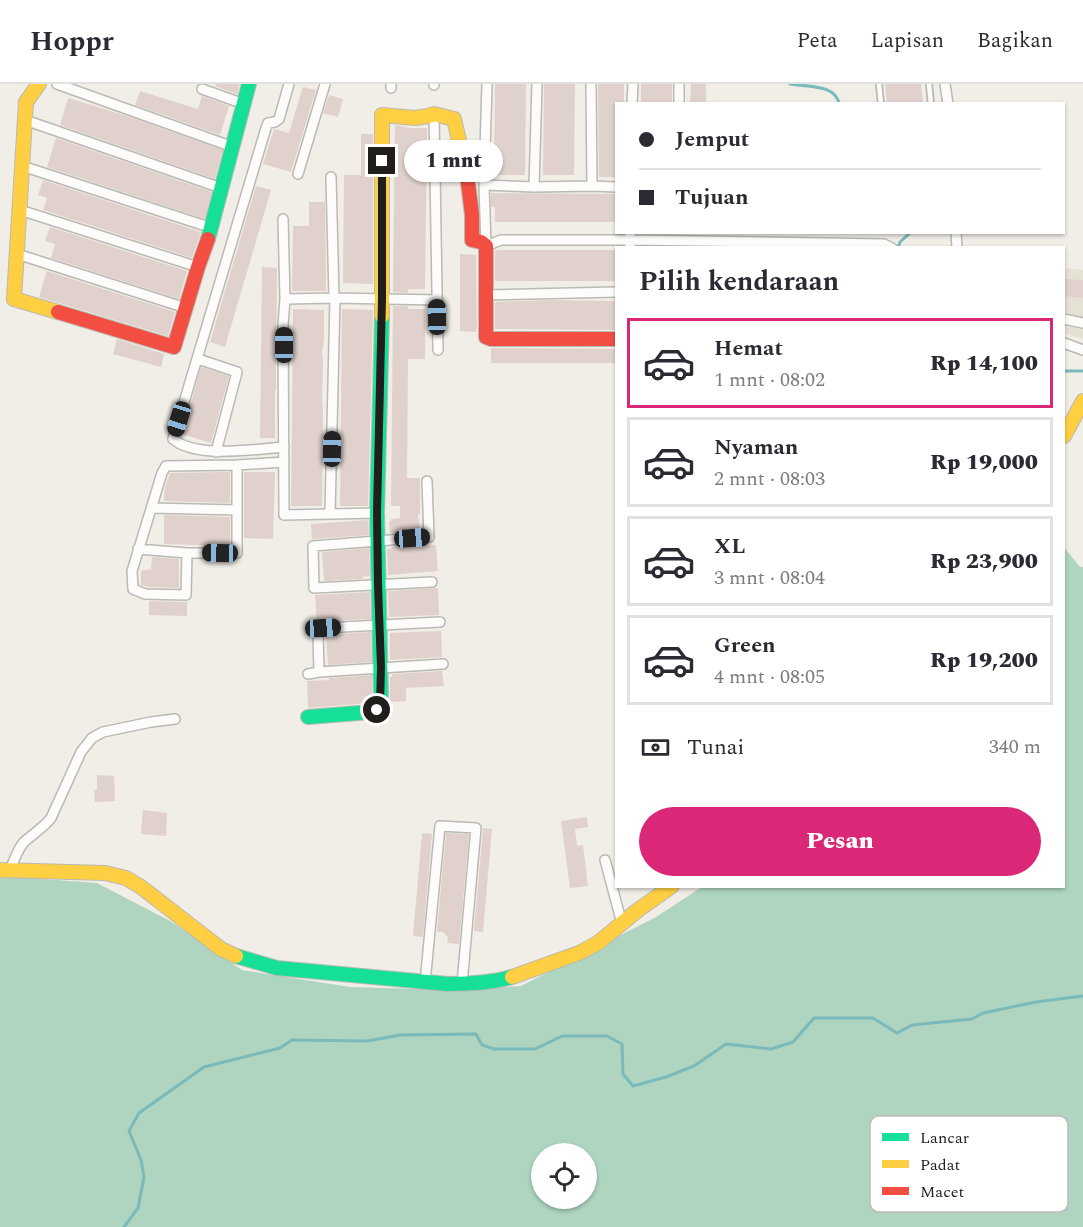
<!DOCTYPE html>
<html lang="id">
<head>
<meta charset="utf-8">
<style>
  body { margin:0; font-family:Spectral,serif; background:#f7f7f7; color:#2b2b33; height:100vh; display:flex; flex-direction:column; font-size:22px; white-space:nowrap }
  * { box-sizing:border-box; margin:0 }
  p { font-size:20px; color:#7c7c81 }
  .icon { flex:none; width:33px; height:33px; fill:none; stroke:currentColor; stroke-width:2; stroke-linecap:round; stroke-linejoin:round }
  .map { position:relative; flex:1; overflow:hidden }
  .drawer { position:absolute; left:615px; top:162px; width:450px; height:642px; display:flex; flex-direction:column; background:#fff; border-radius:0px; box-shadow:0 2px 4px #0004 }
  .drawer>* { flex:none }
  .banner { position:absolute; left:615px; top:18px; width:450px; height:132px; border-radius:0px; box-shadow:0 2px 4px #0004; display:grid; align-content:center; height:132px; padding:0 24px; background:#fff }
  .tools { position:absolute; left:531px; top:1059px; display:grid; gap:12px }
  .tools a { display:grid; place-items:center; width:66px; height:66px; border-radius:50%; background:#fff; box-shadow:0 2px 4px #0004; font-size:30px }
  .end { position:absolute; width:27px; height:27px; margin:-14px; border:8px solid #201f1b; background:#fff; box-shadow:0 0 0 3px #fff }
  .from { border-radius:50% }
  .bubble { position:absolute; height:42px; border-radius:21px; background:#fff; box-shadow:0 2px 4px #0004; font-size:20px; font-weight:800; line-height:42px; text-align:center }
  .car { position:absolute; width:18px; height:36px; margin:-18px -9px; border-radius:8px; box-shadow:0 0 4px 2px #0007; background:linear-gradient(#222 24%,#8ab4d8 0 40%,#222 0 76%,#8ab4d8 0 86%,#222 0) }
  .banner b { display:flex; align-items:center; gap:21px; height:57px; font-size:22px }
  .banner b+b { border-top:2px solid #e1e1e2 }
  .banner i { width:15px; height:15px; background:#2b2b33 }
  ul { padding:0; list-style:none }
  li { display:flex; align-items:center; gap:18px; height:90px; margin:0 12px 9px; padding:0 12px; border:3px solid #e1e1e2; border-radius:0px }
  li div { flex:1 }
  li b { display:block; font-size:22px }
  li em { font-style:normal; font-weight:800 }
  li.current { border-color:#db2777 }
  li>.icon { width:54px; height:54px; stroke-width:1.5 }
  h2 { padding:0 24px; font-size:27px; line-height:72px }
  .pay { display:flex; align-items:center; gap:15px; height:66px; padding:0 24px; font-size:22px }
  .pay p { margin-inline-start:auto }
  .primary-button { display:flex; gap:12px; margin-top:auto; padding:12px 24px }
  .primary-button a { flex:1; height:69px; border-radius:36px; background:#db2777; color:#fff; font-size:24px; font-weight:800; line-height:69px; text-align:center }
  header { display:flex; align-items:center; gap:36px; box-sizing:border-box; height:84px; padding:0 30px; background:#fff; border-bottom:2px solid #e1e1e2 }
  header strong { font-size:28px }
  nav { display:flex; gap:33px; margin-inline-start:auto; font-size:21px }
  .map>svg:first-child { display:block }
  .built { fill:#e5e2d4 }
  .forest { fill:#afd5c0; fill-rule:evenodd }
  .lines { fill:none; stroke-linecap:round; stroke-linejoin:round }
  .stream { stroke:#7ababa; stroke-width:3 }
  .building { fill:#e0d1cc }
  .lane-casing { stroke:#bab9b3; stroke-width:8 }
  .street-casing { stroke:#bab9b3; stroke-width:12 }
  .fast-casing { stroke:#bab9b3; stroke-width:16 }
  .slow-casing { stroke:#bab9b3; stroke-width:16 }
  .jam-casing { stroke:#bab9b3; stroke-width:16 }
  .lane { stroke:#fdfcfb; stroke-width:4.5 }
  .street { stroke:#fdfcfb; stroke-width:9 }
  .fast { stroke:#16e098; stroke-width:14 }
  .slow { stroke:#ffcf43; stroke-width:14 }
  .jam { stroke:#f24e42; stroke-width:14 }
  .route { stroke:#201f1b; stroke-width:8 }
  .key { fill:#fff; stroke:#bcbcbb; stroke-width:1.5 }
  .key-label { font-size:16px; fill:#201f1b }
</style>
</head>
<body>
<header>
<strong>Hoppr</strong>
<nav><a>Peta</a><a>Lapisan</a><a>Bagikan</a></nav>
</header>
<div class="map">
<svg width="1083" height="1143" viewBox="0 0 1083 1143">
  <rect width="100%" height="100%" fill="#f0eee6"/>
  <path class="built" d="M1064,184L1083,186V255L1064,249Z"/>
  <path class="forest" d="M1064,463L1080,483H1083V1143H0V792L97,799L170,837L242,886L350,903L455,906L521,902L656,833L702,803L1064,802ZM542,1070H586V1114H542Z"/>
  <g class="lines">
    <path class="stream" d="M790,0C807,3 836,0 839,20
      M898,164L900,158L911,148
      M1064,287H1083
      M124,1143L138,1124L144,1093L141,1076L129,1047L139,1029L204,983L280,964L292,956L367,957L400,951L476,950L482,961L494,965H535L562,952H607L622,960L623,990L633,1002L666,993L694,982L726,960L771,965L793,958L814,934H873L897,949L912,941L972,935L983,929L1036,918L1083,912"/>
  </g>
  <path class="building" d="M216,0H240L237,10L215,2Z
    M495,0H526L525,91H494Z
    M544,0H575L574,91H543Z
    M598,0H624V20H616V93H599Z
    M641,0H672V20H641Z
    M691,0H706V20H690Z
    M885,0H921L923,20H887Z
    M303,3L316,6L291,88L263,80L274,45L289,49Z
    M140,7L198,25L202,12L229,22L220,51L135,21Z
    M329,11L343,15L338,33L323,29Z
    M68,14L124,31L223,66L215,95L60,41Z
    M395,41L410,44H427L425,205H408V209L393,208Z
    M361,50H373V200L343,199L344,91H361Z
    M56,54L212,108L205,135L47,83Z
    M43,96L201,148L192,174L43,126L47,114L38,111Z
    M256,102L271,106L225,263L210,258Z
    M491,109L616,110V138H495V123H491Z
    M309,118H325L326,207H292L293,142H309Z
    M50,143L187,187L179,215L51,174L55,160L45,157Z
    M495,166H616V197H495Z
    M460,170L476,171L477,245H476V248L460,247Z
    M262,183L277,184L276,286V306H275V354H260Z
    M47,187L175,228L168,252L39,213Z
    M1064,195L1083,196V214L1064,212Z
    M551,216L616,217V246L495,245V218Z
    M393,222H408V225H425V275H408L407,394H420V431H418L420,447L390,449L389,437H391V435L400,434V422H391Z
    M293,225L324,226V257L322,267L323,276L322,315L323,327L322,422H291Z
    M342,225L373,226L368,422H340Z
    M117,255L164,270L161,283L113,270Z
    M491,264L616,265V279H491Z
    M201,283L229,292L211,359L182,350Z
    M230,388V419L164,417L165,404L170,389Z
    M244,388H275L273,455L244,454Z
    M164,431L230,433V462L164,460Z
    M368,436L369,451L312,455L311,440Z
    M421,460V462L436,461L438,487L388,491L387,465L392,464L391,463Z
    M369,464L370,492L362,493V495L324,497L322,468Z
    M152,473L179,475V504L149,503L141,501V487L151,485Z
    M438,504L439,531L389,533L388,507Z
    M370,508L371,535L323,537L317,541L315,511Z
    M149,517L187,518V532L149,531Z
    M441,547L442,573L390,576V549Z
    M371,548L372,578L328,581L326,551Z
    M442,587L444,602L406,604V617L390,618V593H392V590Z
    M372,591V614L371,617L368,619L308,624L307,597L329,596V594Z
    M97,691L114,692L115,717L95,718L94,706H97Z
    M143,726L167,729L166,752L141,750Z
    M587,733L588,743L575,745L577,762L583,761L588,802L570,804L561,737Z
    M483,744L492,745L483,848L474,847Z
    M422,749L432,750L423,853L413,852Z
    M446,749L469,750L459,860L447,859L448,853L443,848H437Z"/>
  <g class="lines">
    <defs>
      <path id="lane" d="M879,0L881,20
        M929,0L931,20"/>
      <path id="street" d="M57,0L233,63
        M487,0L484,101L486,162L501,156H630L884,160L892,164
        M591,0L592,102
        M945,0L948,20
        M434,1V0
        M391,4V0
        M202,5L244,20
        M632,20L633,0
        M679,20V0
        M434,30L438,266
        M25,36L221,104
        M22,82L212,144
        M298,90L325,0
        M331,93L334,214
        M484,101L534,103L592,102L616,103
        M534,103L537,0
        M20,126L198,183
        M283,135L285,215
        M630,148V164
        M956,148L957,164
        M17,170L186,224
        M486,211L616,208
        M1064,235L1083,239
        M1064,259L1083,266
        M198,275L237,288L216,368
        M284,363C255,365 196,375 173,355L266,44L268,39L275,38L279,35L289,0
        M237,381V469H187L186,511L145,510L133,505L132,487L162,389L166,382L237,381L284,378
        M427,397L429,453L313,462L314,504L432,498
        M152,424L237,426
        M377,429L284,431L283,241L285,215L335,214L437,216
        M330,430L335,214
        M138,465L187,469
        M319,588L443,580
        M308,590L319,588L318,550L323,544L440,538
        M605,776L622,840
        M10,786C14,777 17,766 24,758C33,750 43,744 51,734L81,668L92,654L103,648L151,638L175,635
        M425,899L440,742L476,744L462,900"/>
      <path id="fast" d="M208,155L249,0
        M308,633L371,628L379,623L381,615L377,429L382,232
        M236,872L277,884L448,900C470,900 491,899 512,893"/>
      <path id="slow" d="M39,0L26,18L14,215L58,228
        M382,232V31L415,34L428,32L434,30L454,35L467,91
        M1064,352L1083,317
        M0,786L105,789L126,794L141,803L221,865L236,872
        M512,893L579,869L598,859L638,826L672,802"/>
      <path id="jam" d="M467,91L472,131V156L481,158L486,162V253L491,255H616
        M58,228L174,263L198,183L208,155"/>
    </defs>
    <use href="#lane" class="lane-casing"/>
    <use href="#street" class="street-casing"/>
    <use href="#fast" class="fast-casing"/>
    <use href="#slow" class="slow-casing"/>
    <use href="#jam" class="jam-casing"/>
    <use href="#lane" class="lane"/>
    <use href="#street" class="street"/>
    <use href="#fast" class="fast"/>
    <use href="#slow" class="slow"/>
    <use href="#jam" class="jam"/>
  </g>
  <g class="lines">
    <path class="route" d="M377,626L380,620L381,583L378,501L377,429L382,215V77"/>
  </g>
  <rect x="870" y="1032" width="198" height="96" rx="9" class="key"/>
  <rect x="882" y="1049" width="27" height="8" fill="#16e098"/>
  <rect x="882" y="1076" width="27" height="8" fill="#ffcf43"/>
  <rect x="882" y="1103" width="27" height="8" fill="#f24e42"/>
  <g class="key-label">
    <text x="920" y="1059">Lancar</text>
    <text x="920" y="1086">Padat</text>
    <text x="920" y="1113">Macet</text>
  </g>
</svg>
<div class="tools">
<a><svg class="icon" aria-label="locate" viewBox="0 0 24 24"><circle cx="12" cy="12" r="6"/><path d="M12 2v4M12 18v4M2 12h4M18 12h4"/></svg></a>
</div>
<i class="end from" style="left:377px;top:626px"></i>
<i class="end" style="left:382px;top:77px"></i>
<div class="bubble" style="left:404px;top:56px;width:99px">1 mnt</div>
<i class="car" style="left:437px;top:233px;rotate:359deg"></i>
<i class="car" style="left:284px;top:261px;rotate:0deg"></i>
<i class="car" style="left:179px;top:335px;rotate:197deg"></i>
<i class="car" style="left:332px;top:365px;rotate:1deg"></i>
<i class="car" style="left:412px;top:454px;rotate:86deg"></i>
<i class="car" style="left:220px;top:469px;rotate:271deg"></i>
<i class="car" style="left:323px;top:544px;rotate:87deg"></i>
<div class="banner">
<b><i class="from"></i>Jemput</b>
<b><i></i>Tujuan</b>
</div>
<section class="drawer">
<h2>Pilih kendaraan</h2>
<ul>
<li class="current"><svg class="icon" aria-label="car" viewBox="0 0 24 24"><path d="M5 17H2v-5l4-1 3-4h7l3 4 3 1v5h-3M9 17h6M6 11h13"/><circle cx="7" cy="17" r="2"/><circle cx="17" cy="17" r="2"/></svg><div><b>Hemat</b><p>1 mnt · 08:02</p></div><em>Rp 14,100</em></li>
<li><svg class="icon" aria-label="car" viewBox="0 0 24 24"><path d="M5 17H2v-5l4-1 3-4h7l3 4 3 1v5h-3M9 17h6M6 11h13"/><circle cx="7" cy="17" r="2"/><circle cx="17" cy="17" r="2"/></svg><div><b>Nyaman</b><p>2 mnt · 08:03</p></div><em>Rp 19,000</em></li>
<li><svg class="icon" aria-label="car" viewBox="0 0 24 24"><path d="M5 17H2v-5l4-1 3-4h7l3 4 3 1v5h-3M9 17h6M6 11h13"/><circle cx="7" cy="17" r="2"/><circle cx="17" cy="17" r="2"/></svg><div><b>XL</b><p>3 mnt · 08:04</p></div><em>Rp 23,900</em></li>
<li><svg class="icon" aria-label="car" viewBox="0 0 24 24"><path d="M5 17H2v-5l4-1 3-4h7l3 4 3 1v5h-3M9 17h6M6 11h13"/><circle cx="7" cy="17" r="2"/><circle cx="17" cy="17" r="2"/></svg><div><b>Green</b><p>4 mnt · 08:05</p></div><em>Rp 19,200</em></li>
</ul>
<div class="pay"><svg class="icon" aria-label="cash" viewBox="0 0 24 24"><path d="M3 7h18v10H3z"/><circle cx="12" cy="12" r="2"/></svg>Tunai<p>340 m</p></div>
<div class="primary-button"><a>Pesan</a></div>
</section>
</div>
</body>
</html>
